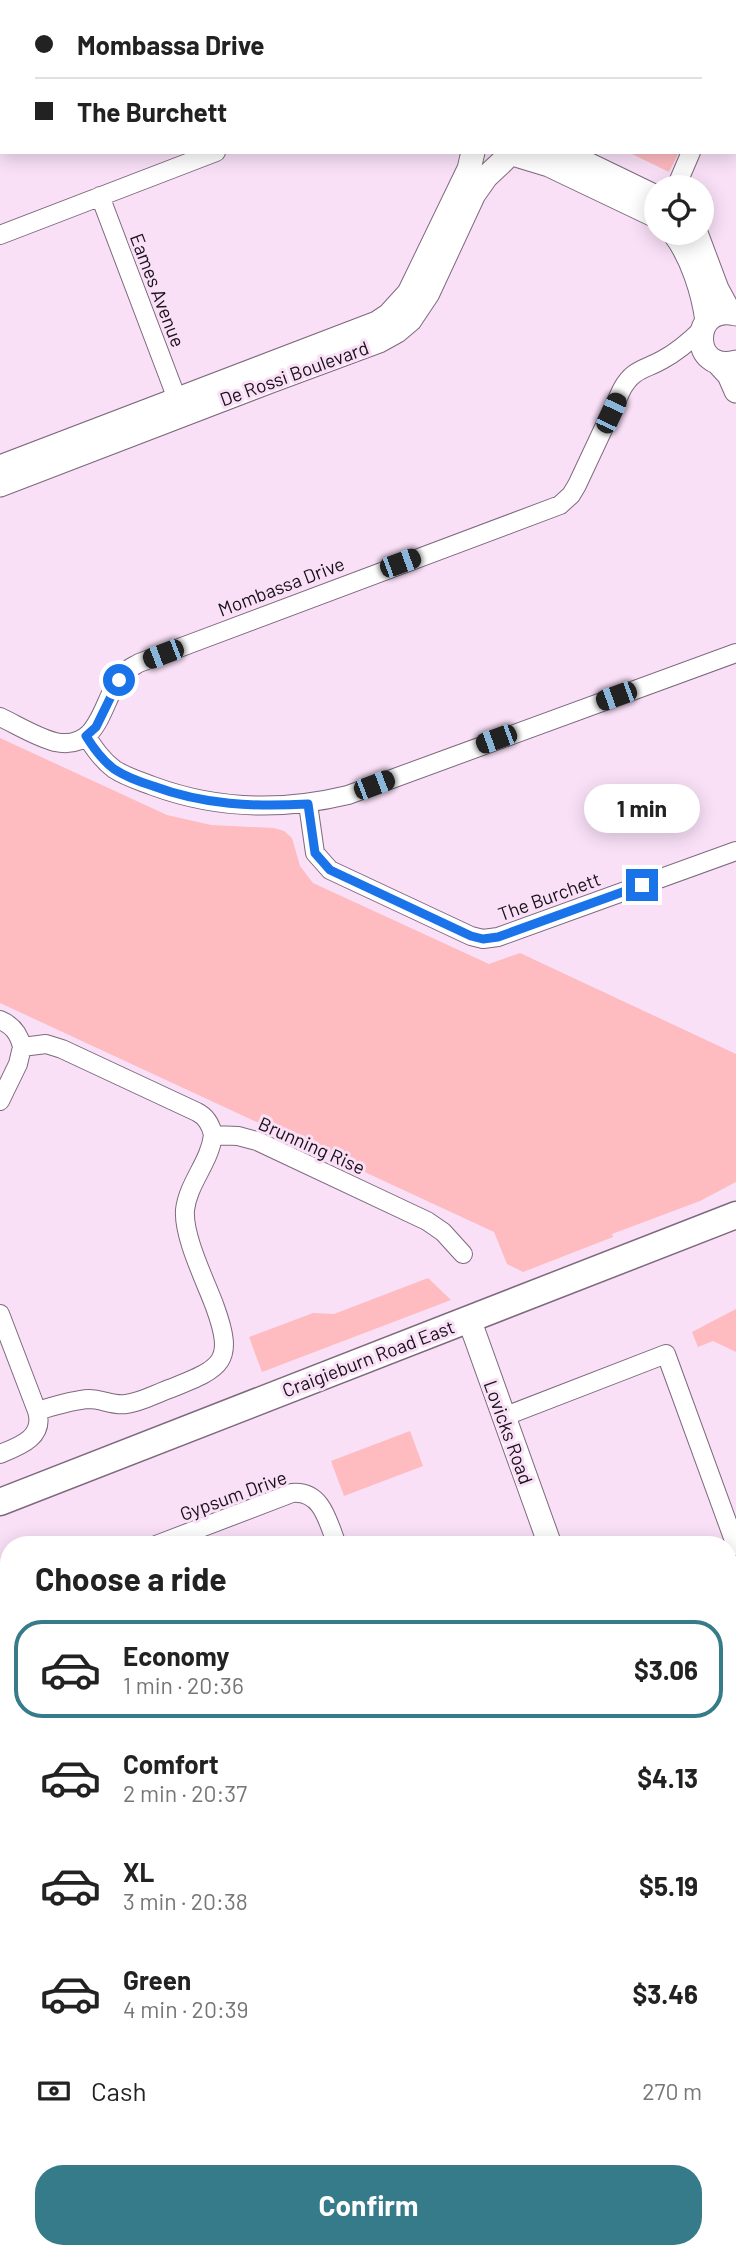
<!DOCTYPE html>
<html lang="en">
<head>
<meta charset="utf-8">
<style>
  body { margin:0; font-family:Barlow,sans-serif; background:#f2f2f2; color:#222; height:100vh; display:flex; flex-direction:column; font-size:26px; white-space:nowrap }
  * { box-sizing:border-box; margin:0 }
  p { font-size:23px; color:#767676 }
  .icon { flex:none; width:38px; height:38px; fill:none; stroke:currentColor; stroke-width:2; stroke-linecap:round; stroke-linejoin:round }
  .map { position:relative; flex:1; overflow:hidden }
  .side { position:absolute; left:0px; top:1536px; width:737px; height:723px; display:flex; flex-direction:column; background:#fff; border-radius:28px 28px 0 0; box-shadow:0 4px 18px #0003 }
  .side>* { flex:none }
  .guide { position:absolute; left:0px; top:0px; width:737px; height:154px; box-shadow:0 4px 18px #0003; display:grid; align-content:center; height:154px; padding:0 35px; background:#fff }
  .tools { position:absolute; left:644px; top:175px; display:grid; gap:14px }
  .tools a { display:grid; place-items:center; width:70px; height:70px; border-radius:50%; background:#fff; box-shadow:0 4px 18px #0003; font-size:35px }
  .end { position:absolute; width:32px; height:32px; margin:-16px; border:9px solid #1a73e8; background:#fff; box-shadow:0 0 0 4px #fff }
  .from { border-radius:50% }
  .bubble { position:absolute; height:49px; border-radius:24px; background:#fff; box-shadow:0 4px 18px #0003; font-size:23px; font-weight:700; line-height:49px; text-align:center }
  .car { position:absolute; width:21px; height:42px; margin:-21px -10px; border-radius:9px; box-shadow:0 0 5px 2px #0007; background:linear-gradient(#222 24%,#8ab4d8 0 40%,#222 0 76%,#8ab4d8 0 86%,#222 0) }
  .guide b { display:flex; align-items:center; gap:24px; height:66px; font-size:26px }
  .guide b+b { border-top:2px solid #e0e0e0 }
  .guide i { width:18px; height:18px; background:#222 }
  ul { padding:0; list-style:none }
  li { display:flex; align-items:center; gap:21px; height:98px; margin:0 14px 10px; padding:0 21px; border:4px solid transparent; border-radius:28px }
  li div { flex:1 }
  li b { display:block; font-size:26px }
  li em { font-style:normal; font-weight:700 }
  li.selected { border-color:#367b89 }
  li>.icon { width:63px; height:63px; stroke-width:1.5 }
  h2 { padding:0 35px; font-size:32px; line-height:84px }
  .pay { display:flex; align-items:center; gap:18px; height:77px; padding:0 35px; font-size:26px }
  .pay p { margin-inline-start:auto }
  .action { display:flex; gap:14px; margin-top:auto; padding:14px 35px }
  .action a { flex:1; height:80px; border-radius:28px; background:#367b89; color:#fff; font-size:28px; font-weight:700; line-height:80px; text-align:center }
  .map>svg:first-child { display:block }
  .green { fill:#febbc0 }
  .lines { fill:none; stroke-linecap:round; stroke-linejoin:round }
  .minor-casing { stroke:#7e697d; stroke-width:20 }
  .tertiary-casing { stroke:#7e697d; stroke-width:25 }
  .secondary-casing { stroke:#7e697d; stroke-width:29 }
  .minor { stroke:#fff; stroke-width:18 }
  .tertiary { stroke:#fff; stroke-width:23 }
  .secondary { stroke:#fff; stroke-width:26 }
  .route { stroke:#1a73e8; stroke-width:9 }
  .labels { text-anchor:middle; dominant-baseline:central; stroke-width:6; stroke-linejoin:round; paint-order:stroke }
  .street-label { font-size:19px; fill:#191119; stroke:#f9e0f7 }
</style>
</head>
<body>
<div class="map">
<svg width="736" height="2258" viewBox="0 0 736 2258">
  <rect width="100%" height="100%" fill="#f9e0f7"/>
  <path class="green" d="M628,152H674L678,154L669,172Z
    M0,738L167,815L211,825L274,828L284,831L292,838L300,866L313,883L489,964L520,953L736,1054V1182L700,1201L612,1234L613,1237L523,1272L507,1264L494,1232L0,1003Z
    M428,1278L451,1300L262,1372L249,1337L313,1313L334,1314Z
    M736,1309V1352L713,1341L698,1347L692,1332Z
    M410,1431L423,1466L344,1496L331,1461Z
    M736,1980V2258H280L284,2250H728V1988Z"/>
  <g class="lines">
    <defs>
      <path id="minor" d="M273,0L274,2
        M735,57L736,55
        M676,187L691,152
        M100,196L177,399
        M0,235L216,152
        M0,717C17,725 36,737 55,742C103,752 101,695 125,672C129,668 134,666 139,663L560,505L571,495L577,485L622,389C633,369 644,370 662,360C677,352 690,341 702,329
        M86,736C94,748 102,760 114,769C126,777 140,781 153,786C218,810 282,811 348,795L736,653
        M308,804L315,853L330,870L471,936L483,939L498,937L736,851
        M0,1020C12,1025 19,1033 22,1047L46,1044L62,1049L197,1112C207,1117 211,1125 213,1135L238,1136L257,1141L427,1221L443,1232L463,1254
        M0,1101L18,1064L22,1047
        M0,1314L37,1411
        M503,1417L666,1354L736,1546
        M0,1454C20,1446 45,1437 37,1411C54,1406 72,1400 89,1399C102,1399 113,1406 126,1404C142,1402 157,1393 172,1388C222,1368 235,1362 215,1307C206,1282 183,1237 185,1210C188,1183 210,1162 213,1135
        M156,1545L292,1493C322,1490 328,1522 337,1545
        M0,1605L9,1602
        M0,1703L9,1726
        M728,1782L736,1775
        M728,1961L736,1953
        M0,2060L9,2057
        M0,2234L9,2231
        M198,2250L201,2258"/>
      <path id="tertiary" d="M546,2L547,0
        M565,2L566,0
        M563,152L656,197
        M516,155L549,165L656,216
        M674,233C692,257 703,292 707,321
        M696,233L717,289L730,313
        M736,314C690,302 690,375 736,362
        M717,362L729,375L736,391
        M0,467L377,323L389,315L409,293L469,169L473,152
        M0,485L271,381L379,341L397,331L410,320L428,293L474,194L486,177L504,160
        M469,1319L550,1545
        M728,1881L736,1889"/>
      <path id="secondary" d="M0,1502L736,1215"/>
    </defs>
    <use href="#minor" class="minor-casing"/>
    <use href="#tertiary" class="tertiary-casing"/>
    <use href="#secondary" class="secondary-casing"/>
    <use href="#minor" class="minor"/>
    <use href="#tertiary" class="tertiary"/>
    <use href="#secondary" class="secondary"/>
  </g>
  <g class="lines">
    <path class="route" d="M119,680L96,727L86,736C94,749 102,760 114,769C126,777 140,782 153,786C204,805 254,807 308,804L315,853L330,870L471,936L483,939L498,937L642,885"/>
  </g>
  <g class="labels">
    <g class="street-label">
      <text transform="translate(158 290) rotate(69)">Eames Avenue</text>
      <text transform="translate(294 373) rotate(-20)">De Rossi Boulevard</text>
      <text transform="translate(281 586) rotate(-21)">Mombassa Drive</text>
      <text transform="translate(549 896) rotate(-20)">The Burchett</text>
      <text transform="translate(312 1145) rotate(24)">Brunning Rise</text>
      <text transform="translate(368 1358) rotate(-21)">Craigieburn Road East</text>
      <text transform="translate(509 1432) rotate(70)">Lovicks Road</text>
      <text transform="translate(233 1495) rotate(-20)">Gypsum Drive</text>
    </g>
  </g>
</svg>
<div class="tools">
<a><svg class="icon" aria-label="locate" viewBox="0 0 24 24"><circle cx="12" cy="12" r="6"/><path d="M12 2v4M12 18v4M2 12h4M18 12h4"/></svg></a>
</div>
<i class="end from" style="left:119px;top:680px"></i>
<i class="end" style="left:642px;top:885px"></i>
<div class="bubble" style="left:584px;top:784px;width:116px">1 min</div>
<i class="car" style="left:611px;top:413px;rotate:25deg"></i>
<i class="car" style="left:400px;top:563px;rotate:70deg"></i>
<i class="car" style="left:163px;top:654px;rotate:249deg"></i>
<i class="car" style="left:616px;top:696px;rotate:250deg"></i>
<i class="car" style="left:496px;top:739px;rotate:250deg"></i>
<i class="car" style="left:374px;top:785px;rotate:69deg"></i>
<div class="guide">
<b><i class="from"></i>Mombassa Drive</b>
<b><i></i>The Burchett</b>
</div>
<section class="side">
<h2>Choose a ride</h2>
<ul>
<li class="selected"><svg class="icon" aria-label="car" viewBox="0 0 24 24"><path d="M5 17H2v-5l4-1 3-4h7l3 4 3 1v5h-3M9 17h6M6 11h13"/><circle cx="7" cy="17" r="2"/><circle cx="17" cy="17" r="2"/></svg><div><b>Economy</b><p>1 min · 20:36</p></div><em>$3.06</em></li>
<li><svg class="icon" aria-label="car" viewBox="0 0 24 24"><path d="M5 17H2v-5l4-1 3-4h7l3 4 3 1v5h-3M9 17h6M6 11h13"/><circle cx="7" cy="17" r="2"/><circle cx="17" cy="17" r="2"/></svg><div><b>Comfort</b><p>2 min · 20:37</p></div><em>$4.13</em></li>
<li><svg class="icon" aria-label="car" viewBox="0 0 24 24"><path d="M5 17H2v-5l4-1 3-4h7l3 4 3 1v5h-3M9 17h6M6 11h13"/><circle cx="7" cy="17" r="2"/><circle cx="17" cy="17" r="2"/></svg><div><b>XL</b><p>3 min · 20:38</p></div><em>$5.19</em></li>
<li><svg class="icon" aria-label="car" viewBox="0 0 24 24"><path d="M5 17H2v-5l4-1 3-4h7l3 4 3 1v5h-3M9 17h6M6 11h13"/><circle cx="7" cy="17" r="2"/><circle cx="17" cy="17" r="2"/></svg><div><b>Green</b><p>4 min · 20:39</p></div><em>$3.46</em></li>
</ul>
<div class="pay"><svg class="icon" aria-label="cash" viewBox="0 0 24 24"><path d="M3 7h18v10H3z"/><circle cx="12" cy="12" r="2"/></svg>Cash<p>270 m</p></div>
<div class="action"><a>Confirm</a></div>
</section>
</div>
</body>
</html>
